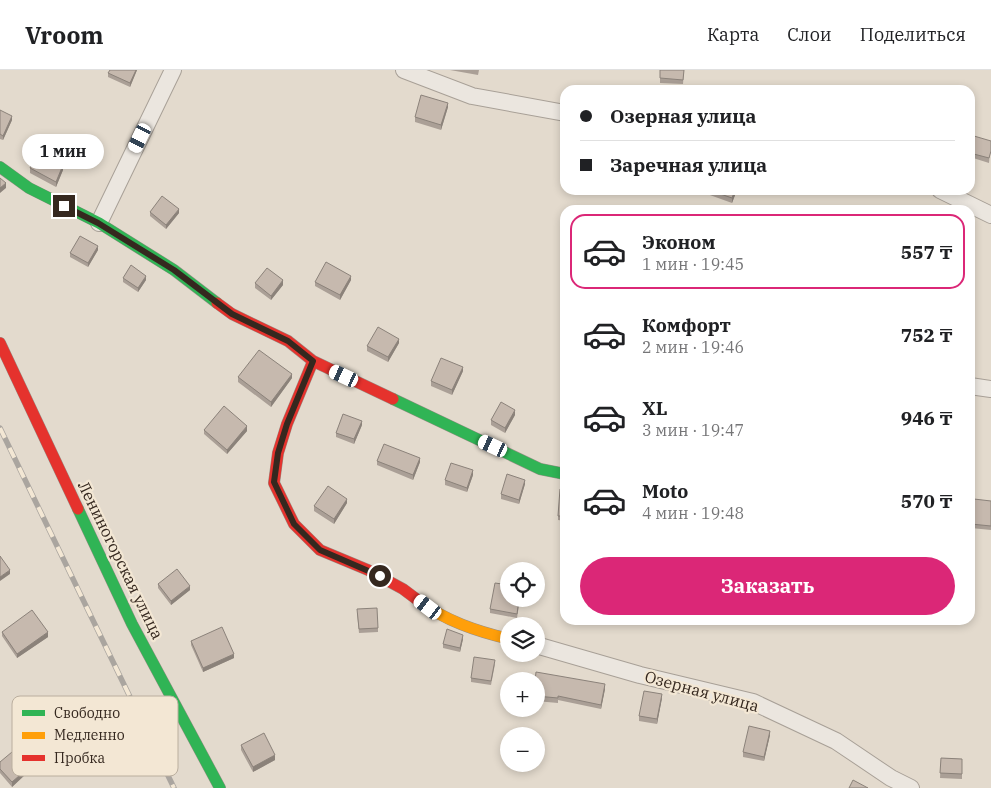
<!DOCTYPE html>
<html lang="ru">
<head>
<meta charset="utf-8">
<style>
  body { margin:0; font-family:"IBM Plex Serif",serif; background:#f6f6f6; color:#202124; height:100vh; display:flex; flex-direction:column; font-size:19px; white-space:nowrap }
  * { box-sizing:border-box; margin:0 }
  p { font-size:16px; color:#757577 }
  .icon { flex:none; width:28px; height:28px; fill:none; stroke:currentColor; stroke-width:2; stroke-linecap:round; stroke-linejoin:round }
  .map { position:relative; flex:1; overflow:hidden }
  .details { position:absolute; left:560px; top:135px; width:415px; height:420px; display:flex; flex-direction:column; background:#fff; border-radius:15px; box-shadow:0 2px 8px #0003 }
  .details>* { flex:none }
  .guide { position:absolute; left:560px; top:15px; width:415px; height:110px; border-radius:15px; box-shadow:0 2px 8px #0003; display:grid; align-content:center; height:110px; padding:0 20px; background:#fff }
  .buttons { position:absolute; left:500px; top:492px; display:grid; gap:10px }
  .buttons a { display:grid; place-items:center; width:45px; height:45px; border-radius:50%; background:#fff; box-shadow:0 2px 8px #0003; font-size:25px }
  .end { position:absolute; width:22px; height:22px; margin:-11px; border:6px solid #35281f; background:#fff; box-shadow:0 0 0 2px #fff }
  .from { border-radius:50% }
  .bubble { position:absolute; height:35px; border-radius:18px; background:#fff; box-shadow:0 2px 8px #0003; font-size:16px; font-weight:700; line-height:35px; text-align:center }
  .car { position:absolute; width:15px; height:30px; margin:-15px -8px; border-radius:6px; box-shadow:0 0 4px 1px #0007; background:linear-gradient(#fff 24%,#345 0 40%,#fff 0 76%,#345 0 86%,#fff 0) }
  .guide b { display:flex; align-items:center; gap:18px; height:48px; font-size:19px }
  .guide b+b { border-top:1px solid #e0e0e0 }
  .guide i { width:12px; height:12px; background:#202124 }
  ul { padding:9px 0 0; list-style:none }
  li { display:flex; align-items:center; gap:15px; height:75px; margin:0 10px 8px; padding:0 10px; border:2px solid transparent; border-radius:15px }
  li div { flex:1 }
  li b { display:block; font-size:19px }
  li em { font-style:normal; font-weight:700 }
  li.selected { border-color:#db2777 }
  li>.icon { width:45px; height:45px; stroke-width:1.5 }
  .button { display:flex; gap:10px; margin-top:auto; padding:10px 20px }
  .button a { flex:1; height:58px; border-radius:30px; background:#db2777; color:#fff; font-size:20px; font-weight:700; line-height:58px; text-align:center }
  header { display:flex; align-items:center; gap:30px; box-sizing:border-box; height:70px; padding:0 25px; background:#fff; border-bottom:1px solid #e0e0e0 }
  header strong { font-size:24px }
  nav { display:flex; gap:28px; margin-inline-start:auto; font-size:18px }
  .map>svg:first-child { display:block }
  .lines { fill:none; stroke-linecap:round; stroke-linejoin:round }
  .street-casing { stroke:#a8a097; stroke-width:18 }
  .fast-casing { stroke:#988f86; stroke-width:12 }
  .slow-casing { stroke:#988f86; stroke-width:12 }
  .jam-casing { stroke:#988f86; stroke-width:12 }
  .street { stroke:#ebe6df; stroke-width:16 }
  .fast { stroke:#30b455; stroke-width:11 }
  .slow { stroke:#ff9f0a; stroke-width:11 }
  .jam { stroke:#e5322d; stroke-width:11 }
  .rail-casing { stroke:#aaa59f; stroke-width:5.5 }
  .rail { stroke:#f3e7d4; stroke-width:4; stroke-dasharray:11; stroke-linecap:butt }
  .wall { fill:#aa9f96 }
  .shaded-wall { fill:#8b827a }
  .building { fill:#c6b9ae; stroke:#8b827a }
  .route { stroke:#35281f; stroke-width:6 }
  .labels { text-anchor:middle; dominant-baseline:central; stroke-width:4.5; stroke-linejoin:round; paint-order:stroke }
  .street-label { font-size:16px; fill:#35281f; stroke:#f3e7d4 }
  .key { fill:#f3e7d4; stroke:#baae9e; stroke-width:1 }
  .key-label { font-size:14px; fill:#35281f }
</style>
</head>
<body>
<header>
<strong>Vroom</strong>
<nav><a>Карта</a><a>Слои</a><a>Поделиться</a></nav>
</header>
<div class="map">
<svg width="991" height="718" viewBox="0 0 991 718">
  <rect width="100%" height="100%" fill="#e3dacd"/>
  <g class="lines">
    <defs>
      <path id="street" d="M404,0L472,26L565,43
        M940,120L991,145
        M99,153L173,0
        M970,316L991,319
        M536,575L640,605L753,632L836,671L891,708L911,718"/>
      <path id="fast" d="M0,97L29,118L99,153L174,200L217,233
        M393,329L540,399L565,404
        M78,439L132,554L220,718"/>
      <path id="slow" d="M419,531C446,551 476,561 509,569"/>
      <path id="jam" d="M217,233L232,244L288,271L313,291L393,329
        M0,273L78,439
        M313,291L287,354L278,383L274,413L294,454L320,480L368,500L403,519L419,531"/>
    </defs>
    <use href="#street" class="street-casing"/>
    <use href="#fast" class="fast-casing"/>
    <use href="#slow" class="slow-casing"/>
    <use href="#jam" class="jam-casing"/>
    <use href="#street" class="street"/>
    <use href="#fast" class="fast"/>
    <use href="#slow" class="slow"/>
    <use href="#jam" class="jam"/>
    <defs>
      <path id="rail" d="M0,358L174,718"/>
    </defs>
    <use href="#rail" class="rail-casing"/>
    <use href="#rail" class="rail"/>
  </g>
  <path class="wall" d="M137,0L130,17L108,7V3Z
    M450,0H479L478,5Z
    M660,0H684L683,14L660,13Z
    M448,37L441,60L415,52V47Z
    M0,40L12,50L3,70L0,69Z
    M991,71L989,93L970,87V80Z
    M30,98L63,100L56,117L30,103Z
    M696,120H737L732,133Z
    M150,142L179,143L166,159L150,146Z
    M98,180L88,197L70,187V183Z
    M123,208L146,210L138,222L123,212Z
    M351,210L340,230L315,216V212Z
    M255,213L283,215L271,230L255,218Z
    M399,273L388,292L367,281V276Z
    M463,301L452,325L431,316V311Z
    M238,307L292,308L271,337L238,312Z
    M515,345L505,363L491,355V350Z
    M362,355L354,374L336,367V363Z
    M204,360L247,361L227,384L204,364Z
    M377,391L420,392L413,410L377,395Z
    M473,405L467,422L445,415V410Z
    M525,414L519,434L501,429V424Z
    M565,419V451L558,450V446Z
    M991,431V460L971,458V454Z
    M347,433L334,454L314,441V436Z
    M158,514L190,520L171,535L158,518Z
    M520,529L517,548L490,543V539Z
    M357,543L378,558V562L359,563Z
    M2,562L48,567L17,588L2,566Z
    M463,569L460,582L443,578V574Z
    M191,571L234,588L203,602L191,575Z
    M495,594L491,615L471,612V608Z
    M536,611L605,619L601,639L558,630V633L536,631Z
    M662,628L657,654L639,651V646Z
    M770,665L764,691L743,687V682Z
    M241,675L275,690L253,702L241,680Z
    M941,688L962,689V709L940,708Z
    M0,692L27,703L12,717L0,703Z"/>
  <path class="shaded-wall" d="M136,0H137L130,17V13Z
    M448,33V37L441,60V55Z
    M12,46V50L3,70V66Z
    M63,95V100L56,117V112Z
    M6,113V118L0,123V118Z
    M735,120H737L732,133V128Z
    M179,139V143L166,159V155Z
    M98,176V180L88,197V193Z
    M146,206V210L138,222V218Z
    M351,206V210L340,230V225Z
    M283,210V215L271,230V226Z
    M399,269V273L388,292V287Z
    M463,297V301L452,325V320Z
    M292,304V308L271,337V332Z
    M515,340V345L505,363V358Z
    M362,351V355L354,374V369Z
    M247,356V361L227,384V380Z
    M420,388V392L413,410V405Z
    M473,400V405L467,422V418Z
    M525,410V414L519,434V430Z
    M347,429V433L334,454V449Z
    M10,500V504L0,511V507Z
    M190,516V520L171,535V531Z
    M48,562V567L17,588V584Z
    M463,565V569L460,582V578Z
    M234,584V588L203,602V598Z
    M605,614V619L601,639V635Z
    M662,624V628L657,654V649Z
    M770,661V665L764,691V687Z
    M275,685V690L253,702V697Z
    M27,699V703L12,717V712Z"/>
  <path class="building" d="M110,0H136L130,13L108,3Z
    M660,0H684L683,10L660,8Z
    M421,25L448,33L441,55L415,47Z
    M0,40L12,46L3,66L0,64Z
    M974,66L991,71V81L989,88L970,83Z
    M37,84L63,95L56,112L30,98Z
    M0,108L6,113L0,118Z
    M709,120H735L732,128Z
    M162,126L179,139L166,155L150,142Z
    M80,166L98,176L88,193L70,183Z
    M326,192L351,206L340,225L315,212Z
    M131,195L146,206L138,218L123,208Z
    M267,198L283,210L271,226L255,213Z
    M378,257L399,269L388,287L367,276Z
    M259,280L292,304L271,332L238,307Z
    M441,288L463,297L452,320L431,311Z
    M501,332L515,340L505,358L491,350Z
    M224,336L247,356L227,380L204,360Z
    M343,344L362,351L354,369L336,363Z
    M384,374L420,388L413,405L377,391Z
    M451,393L473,400L467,418L445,410Z
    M507,404L525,410L519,430L501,424Z
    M328,416L347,429L334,449L314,436Z
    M560,419H565V446H558Z
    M974,429L991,431V456L971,454Z
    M0,486L10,500L0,507Z
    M177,499L190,516L171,531L158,514Z
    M495,513L509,515V529H519L517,544L490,539Z
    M377,538L378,558L359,559L357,539Z
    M32,540L48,562L17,584L2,562Z
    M222,557L234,584L203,598L191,571Z
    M447,559L463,565L460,578L443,574Z
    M474,587L495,590L491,611L471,608Z
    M536,602L605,614L601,635L558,626V628L536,626V611H535Z
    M644,621L662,624L657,649L639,646Z
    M749,656L770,661L764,687L743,682Z
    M264,663L275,685L253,697L241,675Z
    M12,682L27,699L12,712L0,699V692Z
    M941,688L962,689V704L940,703Z
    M853,710L868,718H849Z"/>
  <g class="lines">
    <path class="route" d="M64,136L98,153L174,200L232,244L288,271L313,291L287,354L278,383L274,412L294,454L320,480L380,506"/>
  </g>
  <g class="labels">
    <g class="street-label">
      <text transform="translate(121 490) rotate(64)">Лениногорская улица</text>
      <text transform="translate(702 621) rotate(15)">Озерная улица</text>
    </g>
  </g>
  <rect x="12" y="626" width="166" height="80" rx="8" class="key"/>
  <rect x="22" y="640" width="23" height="6" fill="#30b455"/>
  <rect x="22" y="662" width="23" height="7" fill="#ff9f0a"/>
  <rect x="22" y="685" width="23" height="6" fill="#e5322d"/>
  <g class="key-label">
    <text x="54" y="648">Свободно</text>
    <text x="54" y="670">Медленно</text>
    <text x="54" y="693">Пробка</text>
  </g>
</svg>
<div class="buttons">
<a><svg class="icon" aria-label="locate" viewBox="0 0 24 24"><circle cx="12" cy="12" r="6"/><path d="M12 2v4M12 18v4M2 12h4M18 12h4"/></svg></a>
<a><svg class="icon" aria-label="layers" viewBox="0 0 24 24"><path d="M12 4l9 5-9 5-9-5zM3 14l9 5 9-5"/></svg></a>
<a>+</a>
<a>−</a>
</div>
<i class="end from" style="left:380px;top:506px"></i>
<i class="end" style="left:64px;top:136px"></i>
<div class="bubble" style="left:22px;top:64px;width:82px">1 мин</div>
<i class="car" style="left:140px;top:68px;rotate:206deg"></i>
<i class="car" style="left:344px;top:306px;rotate:295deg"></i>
<i class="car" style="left:493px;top:376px;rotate:295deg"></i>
<i class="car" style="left:428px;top:537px;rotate:307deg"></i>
<div class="guide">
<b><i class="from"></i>Озерная улица</b>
<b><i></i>Заречная улица</b>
</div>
<section class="details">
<ul>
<li class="selected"><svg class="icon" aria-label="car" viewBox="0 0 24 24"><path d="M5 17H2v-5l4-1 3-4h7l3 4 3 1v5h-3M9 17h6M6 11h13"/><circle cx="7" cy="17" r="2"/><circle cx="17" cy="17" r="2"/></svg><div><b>Эконом</b><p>1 мин · 19:45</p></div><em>557 ₸</em></li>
<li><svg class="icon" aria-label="car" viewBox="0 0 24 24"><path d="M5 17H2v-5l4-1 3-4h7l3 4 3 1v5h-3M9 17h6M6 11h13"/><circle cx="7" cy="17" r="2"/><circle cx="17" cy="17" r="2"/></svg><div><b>Комфорт</b><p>2 мин · 19:46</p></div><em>752 ₸</em></li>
<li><svg class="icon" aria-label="car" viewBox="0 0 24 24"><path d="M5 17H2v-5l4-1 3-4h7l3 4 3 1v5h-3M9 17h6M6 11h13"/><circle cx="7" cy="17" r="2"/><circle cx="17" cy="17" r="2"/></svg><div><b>XL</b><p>3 мин · 19:47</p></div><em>946 ₸</em></li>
<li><svg class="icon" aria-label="car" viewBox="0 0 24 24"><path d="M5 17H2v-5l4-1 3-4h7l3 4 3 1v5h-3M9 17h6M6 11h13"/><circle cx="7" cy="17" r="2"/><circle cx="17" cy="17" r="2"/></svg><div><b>Moto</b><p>4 мин · 19:48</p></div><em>570 ₸</em></li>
</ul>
<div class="button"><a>Заказать</a></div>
</section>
</div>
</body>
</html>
